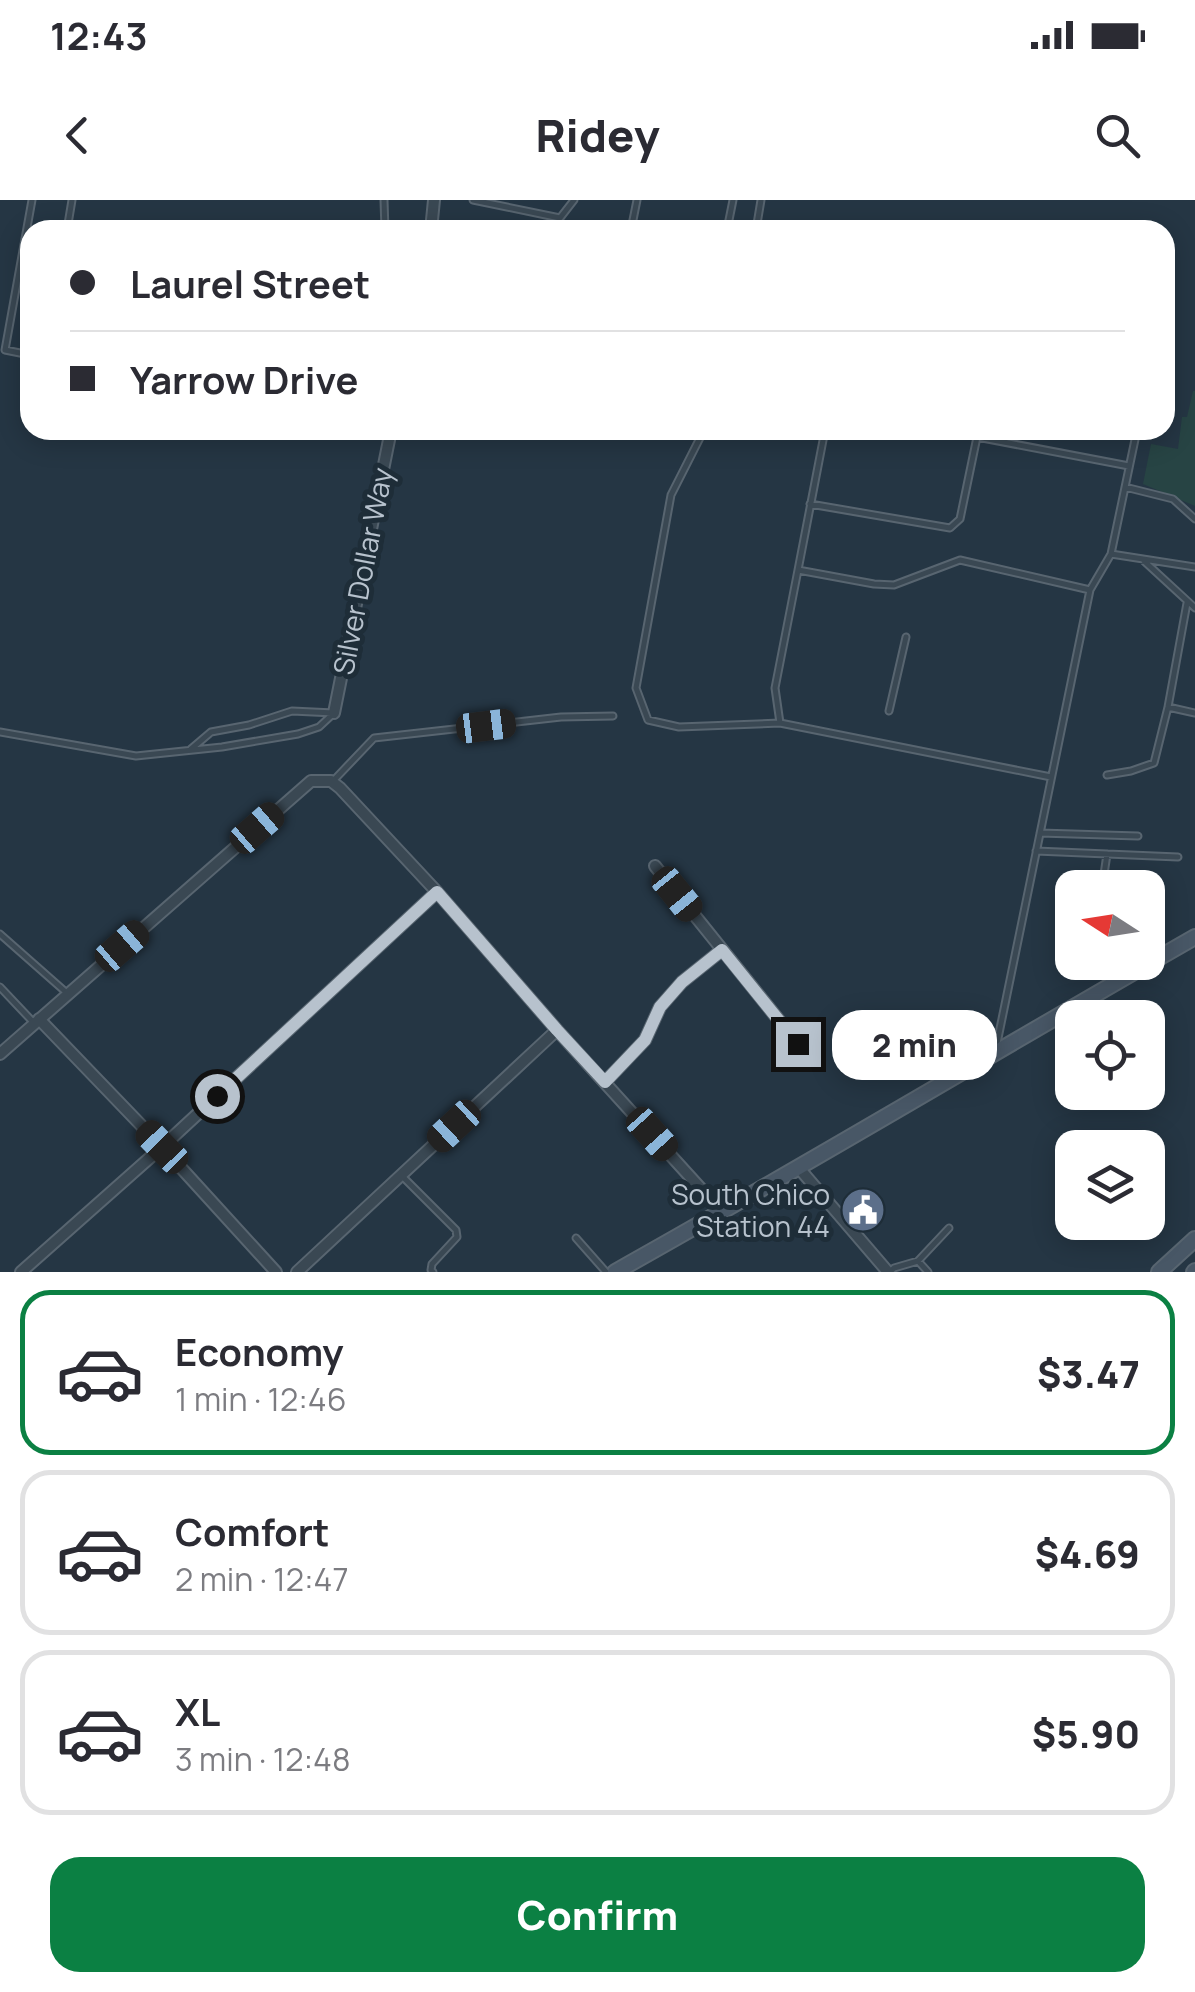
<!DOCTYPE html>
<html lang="en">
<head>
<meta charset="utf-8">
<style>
  body { margin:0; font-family:Manrope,sans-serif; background:#f2f2f3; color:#2b2b33; height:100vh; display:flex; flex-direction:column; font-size:38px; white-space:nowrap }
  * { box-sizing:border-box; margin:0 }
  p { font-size:32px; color:#7c7c81 }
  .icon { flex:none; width:55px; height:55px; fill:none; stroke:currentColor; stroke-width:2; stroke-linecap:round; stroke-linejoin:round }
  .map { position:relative; height:1072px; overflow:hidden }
  .side { display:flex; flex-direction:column; background:#fff; flex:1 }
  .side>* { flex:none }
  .banner { position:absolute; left:20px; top:20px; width:1155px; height:220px; border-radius:30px; box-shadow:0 5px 25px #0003; display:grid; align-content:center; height:220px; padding:0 50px; background:#fff }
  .needle { width:65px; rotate:282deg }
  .buttons { position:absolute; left:1055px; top:670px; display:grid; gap:20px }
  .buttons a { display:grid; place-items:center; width:110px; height:110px; border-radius:20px; background:#fff; box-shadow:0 5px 25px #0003; font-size:50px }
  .end { position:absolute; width:45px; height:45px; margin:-22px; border:12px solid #b7c2cd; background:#111; box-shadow:0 0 0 5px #111 }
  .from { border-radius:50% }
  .bubble { position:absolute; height:70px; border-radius:30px; background:#fff; box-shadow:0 5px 25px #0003; font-size:32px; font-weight:800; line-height:70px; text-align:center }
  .car { position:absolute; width:30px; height:60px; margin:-30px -15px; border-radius:12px; box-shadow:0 0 8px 2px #0007; background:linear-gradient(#222 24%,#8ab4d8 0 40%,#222 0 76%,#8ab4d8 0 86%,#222 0) }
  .banner b { display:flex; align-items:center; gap:35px; height:95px; font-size:38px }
  .banner b+b { border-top:2px solid #e1e1e2 }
  .banner i { width:25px; height:25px; background:#2b2b33 }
  ul { padding:18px 0 0; list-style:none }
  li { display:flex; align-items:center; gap:30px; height:165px; margin:0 20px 15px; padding:0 30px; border:5px solid #e1e1e2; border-radius:30px }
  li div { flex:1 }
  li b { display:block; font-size:38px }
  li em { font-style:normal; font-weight:800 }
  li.active { border-color:#0b8043 }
  li>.icon { width:90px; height:90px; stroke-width:1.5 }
  .action { display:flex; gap:20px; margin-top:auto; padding:20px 50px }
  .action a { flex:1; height:115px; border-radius:30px; background:#0b8043; color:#fff; font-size:40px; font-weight:800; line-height:115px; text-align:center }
  .status { display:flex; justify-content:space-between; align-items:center; height:70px; padding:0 50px; background:#fff; direction:ltr }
  .status svg { height:28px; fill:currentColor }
  header { display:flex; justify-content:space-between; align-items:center; height:130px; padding:0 50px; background:#fff; font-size:45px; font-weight:800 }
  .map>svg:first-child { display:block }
  .green { fill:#274444 }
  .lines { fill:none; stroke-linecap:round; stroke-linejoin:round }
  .lane-casing { stroke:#586570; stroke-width:9 }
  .street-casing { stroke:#586570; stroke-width:14 }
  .secondary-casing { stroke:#586570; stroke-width:18 }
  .lane { stroke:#3a4853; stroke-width:5 }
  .street { stroke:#3a4853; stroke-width:10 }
  .secondary { stroke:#485766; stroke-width:14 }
  .route { stroke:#b7c2cd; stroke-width:12 }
  .labels { text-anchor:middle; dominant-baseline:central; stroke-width:10; stroke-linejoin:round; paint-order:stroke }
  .street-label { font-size:28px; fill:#b7c2cd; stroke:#1e2d38 }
  .poi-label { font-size:28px; fill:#b7c2cd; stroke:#1e2d38; text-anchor:end }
</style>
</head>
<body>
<div class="status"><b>12:43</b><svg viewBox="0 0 49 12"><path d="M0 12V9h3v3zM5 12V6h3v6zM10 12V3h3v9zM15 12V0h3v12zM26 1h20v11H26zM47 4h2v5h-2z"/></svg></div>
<header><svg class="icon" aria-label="back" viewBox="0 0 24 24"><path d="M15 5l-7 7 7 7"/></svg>Ridey<svg class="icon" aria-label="search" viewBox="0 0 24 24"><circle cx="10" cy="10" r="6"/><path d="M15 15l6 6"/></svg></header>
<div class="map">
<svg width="1195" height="1072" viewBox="0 0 1195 1072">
  <rect width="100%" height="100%" fill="#253644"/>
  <path class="green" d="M1193,191H1195V306L1143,284L1151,244L1178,249L1182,217H1187Z"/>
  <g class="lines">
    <defs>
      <path id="lane" d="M384,0L385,30
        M473,0L560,18L574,0
        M433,27L449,30
        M67,30L72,0
        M631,30L637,0
        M727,30L733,0
        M756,30L761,0
        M30,155L5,150L32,0
        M704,230L671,295L636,488L648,520L679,527L780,523L1051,577
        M825,230L798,370L874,384L894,385L960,360L1090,390
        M1125,287L1173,299L1195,319
        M810,304L950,328L960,319L977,237L1129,266
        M1111,354L1195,367
        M1144,361L1195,408
        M1168,507L1195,513
        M889,511L906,437
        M780,523L775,488L798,370
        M0,532L136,556L222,547L298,534L319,527L334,513
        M191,549L211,532L249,525L292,511L334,513
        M1107,575L1131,571L1154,563L1168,507L1187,403
        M334,580L374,538L561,517L613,516
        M1040,633L1138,636
        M1036,651L1178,657
        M1102,688L1107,654
        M0,734L68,794
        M0,787L34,823
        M996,848L1090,390L1111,354L1137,230
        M401,975L456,1030L457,1037L432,1064L431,1070L433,1072
        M576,1038L606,1072
        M918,1061L949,1028
        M890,1072L894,1068L918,1061L928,1072"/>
      <path id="street" d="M431,30L434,0
        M334,513L391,230
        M655,666L798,844
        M39,819L162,947L276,1072
        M0,854L311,581H331L340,588L437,692L557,830L722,1012
        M605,882L645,840L660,807L682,782L722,750
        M798,967L888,1072
        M21,1072L162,947L437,692
        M297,1072L557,830"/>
      <path id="secondary" d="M615,1072C810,963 1001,848 1195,737
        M1159,1072L1195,1039
        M1194,1072L1195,1071"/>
    </defs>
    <use href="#lane" class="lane-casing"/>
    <use href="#street" class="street-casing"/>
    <use href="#secondary" class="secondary-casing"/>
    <use href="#lane" class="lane"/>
    <use href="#street" class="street"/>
    <use href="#secondary" class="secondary"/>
  </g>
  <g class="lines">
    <path class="route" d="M217,896L437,692L557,830L605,882L645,840L660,807L682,782L722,750L798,844"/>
  </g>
  <defs>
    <symbol id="civic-disc" viewBox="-11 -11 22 22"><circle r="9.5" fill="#5c6f8a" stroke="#1e2d38"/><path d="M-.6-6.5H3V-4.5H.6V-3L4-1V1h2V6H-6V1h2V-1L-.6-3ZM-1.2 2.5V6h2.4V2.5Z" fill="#fff"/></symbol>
  </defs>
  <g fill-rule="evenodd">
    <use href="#civic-disc" x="838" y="985" width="50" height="50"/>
  </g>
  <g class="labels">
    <g class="street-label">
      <text transform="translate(362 371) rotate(-79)">Silver Dollar Way</text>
    </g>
    <g class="poi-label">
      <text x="830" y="994">South Chico<tspan x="830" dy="32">Station 44</tspan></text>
    </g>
  </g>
</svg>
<div class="buttons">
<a><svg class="needle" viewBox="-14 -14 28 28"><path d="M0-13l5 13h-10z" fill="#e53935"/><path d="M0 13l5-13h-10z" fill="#7c7c81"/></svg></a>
<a><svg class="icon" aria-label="locate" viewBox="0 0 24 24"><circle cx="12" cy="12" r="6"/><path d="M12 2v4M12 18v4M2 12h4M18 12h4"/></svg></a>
<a><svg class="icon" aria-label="layers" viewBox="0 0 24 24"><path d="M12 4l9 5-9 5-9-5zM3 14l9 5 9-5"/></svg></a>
</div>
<i class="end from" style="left:217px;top:896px"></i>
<i class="end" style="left:798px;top:844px"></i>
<div class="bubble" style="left:832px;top:810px;width:165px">2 min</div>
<i class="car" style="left:486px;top:526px;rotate:83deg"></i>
<i class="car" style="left:257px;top:628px;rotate:49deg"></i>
<i class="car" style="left:677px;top:694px;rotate:141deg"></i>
<i class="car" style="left:122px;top:746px;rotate:49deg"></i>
<i class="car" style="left:454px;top:926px;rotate:227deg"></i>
<i class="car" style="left:652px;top:934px;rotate:138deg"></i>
<i class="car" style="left:162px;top:947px;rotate:316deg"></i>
<div class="banner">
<b><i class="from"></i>Laurel Street</b>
<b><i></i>Yarrow Drive</b>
</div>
</div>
<section class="side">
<ul>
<li class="active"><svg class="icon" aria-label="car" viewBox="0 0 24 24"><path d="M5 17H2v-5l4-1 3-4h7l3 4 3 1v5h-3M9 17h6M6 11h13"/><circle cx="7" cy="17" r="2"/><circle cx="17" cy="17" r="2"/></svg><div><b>Economy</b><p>1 min · 12:46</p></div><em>$3.47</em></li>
<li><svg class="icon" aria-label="car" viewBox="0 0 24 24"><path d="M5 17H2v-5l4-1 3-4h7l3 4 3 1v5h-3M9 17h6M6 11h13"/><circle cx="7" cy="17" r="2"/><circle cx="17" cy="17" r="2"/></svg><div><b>Comfort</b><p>2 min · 12:47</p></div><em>$4.69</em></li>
<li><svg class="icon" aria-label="car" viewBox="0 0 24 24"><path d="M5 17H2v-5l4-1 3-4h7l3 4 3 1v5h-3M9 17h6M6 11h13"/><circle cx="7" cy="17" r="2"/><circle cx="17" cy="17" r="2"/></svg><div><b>XL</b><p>3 min · 12:48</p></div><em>$5.90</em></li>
</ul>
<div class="action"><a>Confirm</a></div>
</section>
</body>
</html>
